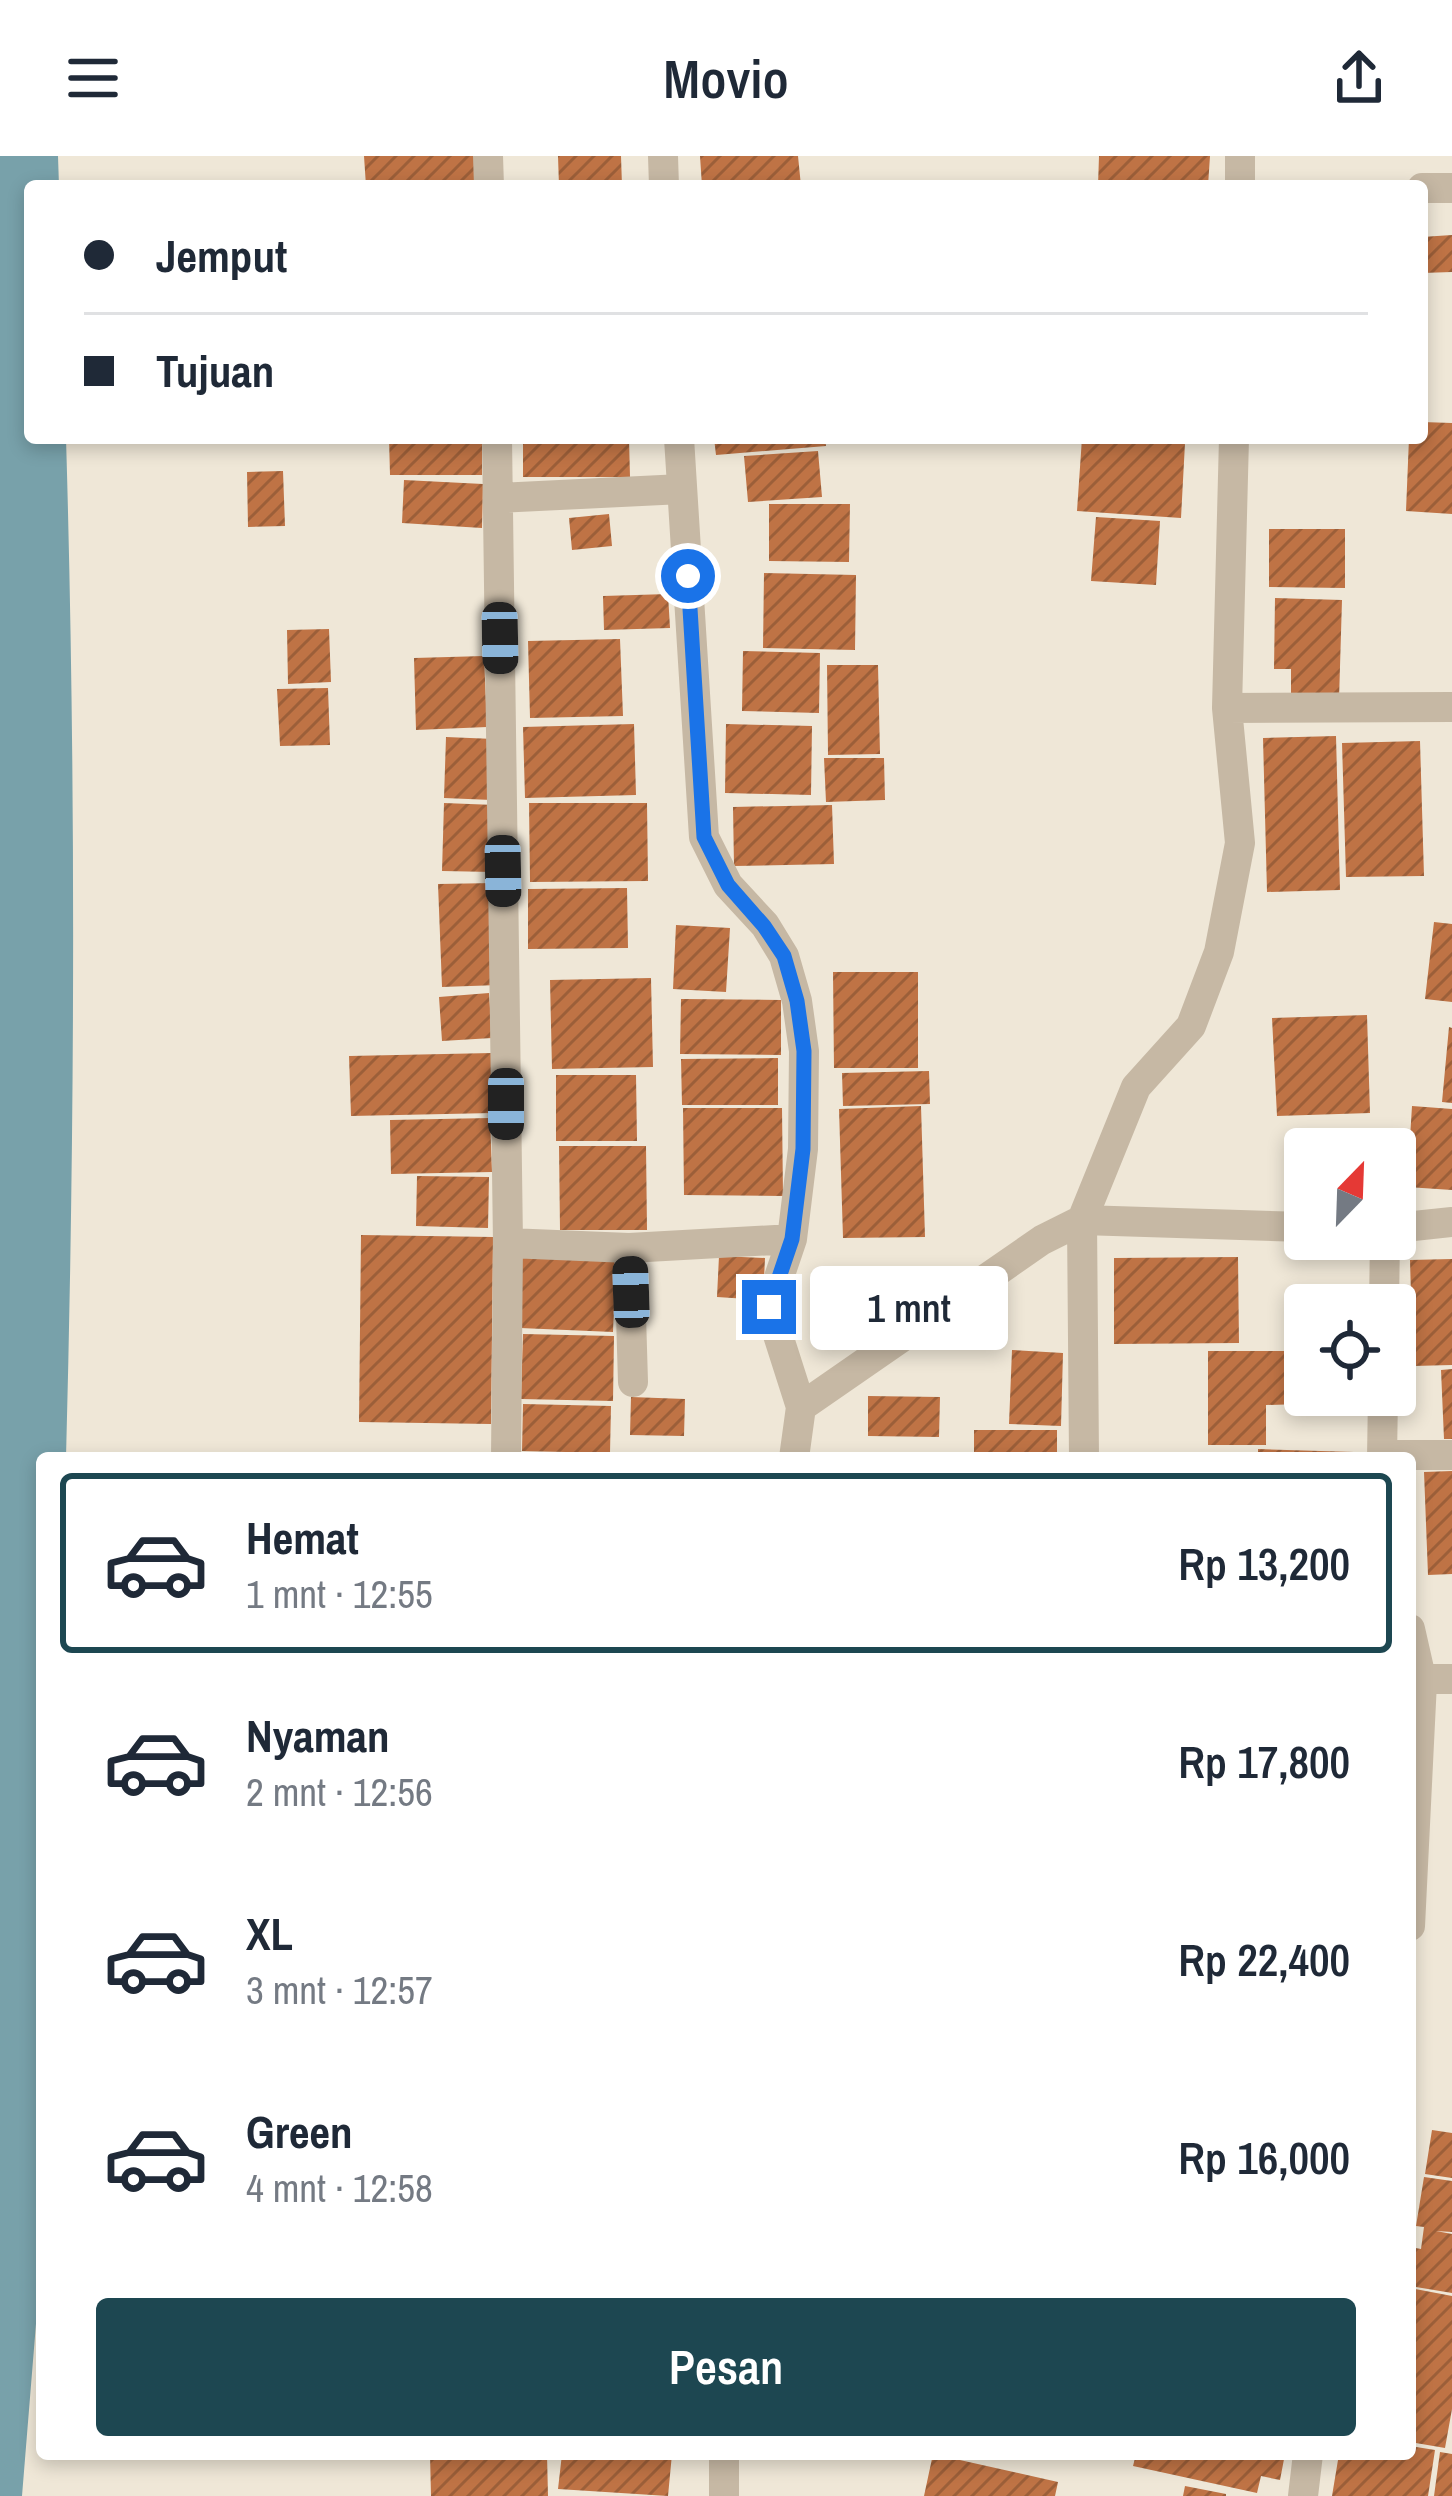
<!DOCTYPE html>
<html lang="id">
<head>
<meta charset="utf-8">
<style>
  body { margin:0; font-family:"Archivo Narrow",sans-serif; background:#f2f2f3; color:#1f2937; height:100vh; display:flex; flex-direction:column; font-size:45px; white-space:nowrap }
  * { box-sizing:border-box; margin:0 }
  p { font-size:39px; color:#747a83 }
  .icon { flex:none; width:66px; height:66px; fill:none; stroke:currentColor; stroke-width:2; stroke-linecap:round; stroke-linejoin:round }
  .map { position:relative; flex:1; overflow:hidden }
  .sheet { position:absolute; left:36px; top:1296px; width:1380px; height:1008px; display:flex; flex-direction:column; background:#fff; border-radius:12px; box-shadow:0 6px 18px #0003 }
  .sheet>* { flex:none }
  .top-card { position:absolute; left:24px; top:24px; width:1404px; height:264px; border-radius:12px; box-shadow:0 6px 18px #0003; display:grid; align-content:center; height:264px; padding:0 60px; background:#fff }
  .needle { width:78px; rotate:23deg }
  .tools { position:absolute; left:1284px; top:972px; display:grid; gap:24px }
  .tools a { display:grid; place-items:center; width:132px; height:132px; border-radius:12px; background:#fff; box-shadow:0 6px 18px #0003; font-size:60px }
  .end { position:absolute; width:54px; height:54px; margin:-27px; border:15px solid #1a73e8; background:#fff; box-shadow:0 0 0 6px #fff }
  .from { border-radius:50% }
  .bubble { position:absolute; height:84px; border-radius:12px; background:#fff; box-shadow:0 6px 18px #0003; font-size:39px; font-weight:600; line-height:84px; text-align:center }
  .car { position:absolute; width:36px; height:72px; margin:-36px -18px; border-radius:15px; box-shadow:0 0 9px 3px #0007; background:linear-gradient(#222 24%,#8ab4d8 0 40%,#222 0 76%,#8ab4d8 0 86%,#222 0) }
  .top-card b { display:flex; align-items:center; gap:42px; height:114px; font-size:45px }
  .top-card b+b { border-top:3px solid #e0e1e3 }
  .top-card i { width:30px; height:30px; background:#1f2937 }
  ul { padding:21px 0 0; list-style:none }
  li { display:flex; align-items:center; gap:36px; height:180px; margin:0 24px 18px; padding:0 36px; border:6px solid transparent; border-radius:12px }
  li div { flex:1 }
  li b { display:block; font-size:45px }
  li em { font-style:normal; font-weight:600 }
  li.selected { border-color:#1d4751 }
  li>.icon { width:108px; height:108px; stroke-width:1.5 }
  .action { display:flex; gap:24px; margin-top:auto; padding:24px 60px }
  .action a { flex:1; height:138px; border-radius:12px; background:#1d4751; color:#fff; font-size:48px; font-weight:600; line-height:138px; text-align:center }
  header { display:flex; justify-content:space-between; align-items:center; height:156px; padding:0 60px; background:#fff; font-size:54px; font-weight:600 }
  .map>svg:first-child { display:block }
  .water { fill:#78a1aa }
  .building { fill:url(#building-hatch) }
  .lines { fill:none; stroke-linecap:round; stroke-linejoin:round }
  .minor { stroke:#c6b8a4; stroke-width:30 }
  .route { stroke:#1a73e8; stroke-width:15 }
</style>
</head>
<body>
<header><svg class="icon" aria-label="menu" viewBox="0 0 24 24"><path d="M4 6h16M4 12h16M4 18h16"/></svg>Movio<svg class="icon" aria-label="share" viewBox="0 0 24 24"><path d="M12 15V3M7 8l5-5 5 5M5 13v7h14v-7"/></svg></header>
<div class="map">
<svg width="1452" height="2340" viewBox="0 0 1452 2340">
  <defs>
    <pattern id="building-hatch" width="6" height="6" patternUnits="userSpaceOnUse" patternTransform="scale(3)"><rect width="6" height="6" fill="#bf7345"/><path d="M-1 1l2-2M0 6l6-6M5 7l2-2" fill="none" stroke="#9c5f39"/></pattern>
  </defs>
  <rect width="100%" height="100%" fill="#efe7d7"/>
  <path class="water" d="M0,0H58L59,30H30V282H66C76,622 75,962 66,1302H42V2094L22,2340H0Z"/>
  <path class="building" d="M364,0H486L488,26L366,30Z
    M558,0H621L622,30H559Z
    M700,0H798L801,30H702Z
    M1099,0H1210L1208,30H1098Z
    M1452,79V116L1422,117V81Z
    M1422,266L1452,267V358L1406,355L1409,282H1422Z
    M389,282H482V319H390Z
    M523,282H629L630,321H523Z
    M714,282H825L826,290L716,299Z
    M1082,282L1185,287L1181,362L1077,355Z
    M818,295L822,341L748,346L744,300Z
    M283,315L285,370L248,371L247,316Z
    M404,324L483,328L482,372L402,367Z
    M769,348H850L849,406L769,405Z
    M609,358L612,390L572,394L569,362Z
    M1096,361L1160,365L1156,429L1091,425Z
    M1269,373H1345V432L1269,431Z
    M764,417L856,419L855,494L763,492Z
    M668,438L670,472L604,474L603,440Z
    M1275,442L1342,444L1339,544L1291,543V513H1274Z
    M329,473L331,526L288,528L287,474Z
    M620,483L623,560L530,562L528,485Z
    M743,495L820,497L819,557L742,555Z
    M484,500L487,571L416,574L414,502Z
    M827,509H878L880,598L828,599Z
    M328,532L330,589L280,590L277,533Z
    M634,568L636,639L525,642L523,571Z
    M726,568L812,570L811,639L725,637Z
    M1336,580L1340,734L1267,736L1263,582Z
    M446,581L494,583L492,644L444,642Z
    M1420,585L1424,720L1346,721L1342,587Z
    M824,602H884L885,644L826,646Z
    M444,647L495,649L493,716L442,715Z
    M529,647H647L648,725L530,726Z
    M832,649L834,708L734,710L733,651Z
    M495,727L499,829L442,831L438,728Z
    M627,732L628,792L528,793V733Z
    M1434,766L1452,768V846L1425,843Z
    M676,769L730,772L726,836L673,833Z
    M833,816H918V912H834Z
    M651,822L653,911L552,913L550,824Z
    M489,837L492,882L442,885L439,841Z
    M681,843L781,844V899L680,898Z
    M1367,859L1370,957L1277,960L1272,862Z
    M1449,871L1452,872V947L1442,946Z
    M492,897L493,957L351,960L349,900Z
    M778,902V949H682L681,903Z
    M929,915L930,948L843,950L842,917Z
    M556,919H636L637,985H556Z
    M921,950L925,1081L843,1082L839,953Z
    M1412,950L1452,953V1034L1407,1031Z
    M683,952H782L783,1040L684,1039Z
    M490,962L492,1016L391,1018L390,964Z
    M559,990H646L647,1074H560Z
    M417,1020L489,1021L488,1072L416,1070Z
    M361,1079L493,1081L491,1268L359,1266Z
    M522,1099L616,1102L613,1176L520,1172Z
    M719,1100L765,1102L763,1144L717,1141Z
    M1238,1101L1239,1187L1114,1188V1102Z
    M1452,1103V1209L1413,1210L1410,1104Z
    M523,1178L614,1180L613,1245L521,1243Z
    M1012,1194L1063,1197L1061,1270L1009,1268Z
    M1208,1195H1301V1248L1266,1249V1289H1208Z
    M1452,1213V1283H1444L1441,1214Z
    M868,1240L940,1241L939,1281L868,1280Z
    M631,1241L685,1243L684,1280L630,1279Z
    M523,1248L611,1250L610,1297L522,1295Z
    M974,1274H1057V1302H974Z
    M1258,1293L1354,1296V1302H1258Z
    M1452,1315V1418L1428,1419L1424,1316Z
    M1432,1974L1452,1977V2022L1425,2018Z
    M1424,2021L1452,2025V2076L1436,2075L1452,2078V2137L1410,2130V2091L1421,2093L1424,2071L1416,2070Z
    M1410,2132L1452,2140V2253L1445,2292L1410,2286Z
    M1410,2290L1435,2294L1428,2340H1332L1339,2298H1410Z
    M1440,2296L1452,2298V2340H1434Z
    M430,2298H547L548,2340H431Z
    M562,2298H672L668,2340L558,2333Z
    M933,2298L1058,2326L1055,2340H924Z
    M1136,2298H1285L1280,2324L1261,2320L1257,2337L1133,2310Z
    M1185,2330L1226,2338V2340H1183Z"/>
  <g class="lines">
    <path class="minor" d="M488,0L489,30
      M663,0L664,30
      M1240,0V30
      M1422,32H1452
      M497,282L508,1087L506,1302
      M679,282L704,681L728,729L765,769L784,800L797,845L804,895L803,993L792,1083L769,1151L801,1251
      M499,342L682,333
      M1227,552L1452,551
      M1395,1072L1452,1066
      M508,1087L629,1092L792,1083
      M629,1092L633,1226
      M1384,1149L1385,1083
      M1382,1299H1452
      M794,1302L801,1251L1042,1084L1082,1064L1305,1071
      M1084,1302L1082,1064L1136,931L1191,870L1219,796L1240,687L1227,552L1234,282
      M1382,1302L1383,1239
      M1410,1473L1422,1526L1410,1770
      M1410,1523H1452
      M724,2298V2340
      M1303,2340L1308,2298"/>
  </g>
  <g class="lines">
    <path class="route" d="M688,420L704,681L728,729L764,770L784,800L797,845L804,895L803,993L792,1083L769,1151"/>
  </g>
</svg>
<div class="tools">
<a><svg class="needle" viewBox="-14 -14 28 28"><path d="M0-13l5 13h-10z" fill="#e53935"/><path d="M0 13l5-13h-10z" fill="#747a83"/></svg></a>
<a><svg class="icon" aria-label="locate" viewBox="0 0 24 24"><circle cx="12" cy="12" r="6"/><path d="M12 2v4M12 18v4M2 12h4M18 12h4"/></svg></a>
</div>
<i class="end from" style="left:688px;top:420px"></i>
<i class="end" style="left:769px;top:1151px"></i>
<div class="bubble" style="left:810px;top:1110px;width:198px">1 mnt</div>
<i class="car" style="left:500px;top:482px;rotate:179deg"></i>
<i class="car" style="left:503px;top:715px;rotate:179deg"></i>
<i class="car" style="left:506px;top:948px;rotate:180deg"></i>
<i class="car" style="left:631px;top:1136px;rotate:358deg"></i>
<div class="top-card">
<b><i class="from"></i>Jemput</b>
<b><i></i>Tujuan</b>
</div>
<section class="sheet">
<ul>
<li class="selected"><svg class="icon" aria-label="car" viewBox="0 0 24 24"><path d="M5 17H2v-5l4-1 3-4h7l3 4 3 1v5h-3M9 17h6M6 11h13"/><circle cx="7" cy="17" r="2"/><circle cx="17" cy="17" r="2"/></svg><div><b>Hemat</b><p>1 mnt · 12:55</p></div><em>Rp 13,200</em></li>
<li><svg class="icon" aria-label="car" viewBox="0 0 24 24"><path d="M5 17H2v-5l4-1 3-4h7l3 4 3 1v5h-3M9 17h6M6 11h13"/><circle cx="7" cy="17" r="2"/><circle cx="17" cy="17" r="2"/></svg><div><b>Nyaman</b><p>2 mnt · 12:56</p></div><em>Rp 17,800</em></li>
<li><svg class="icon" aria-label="car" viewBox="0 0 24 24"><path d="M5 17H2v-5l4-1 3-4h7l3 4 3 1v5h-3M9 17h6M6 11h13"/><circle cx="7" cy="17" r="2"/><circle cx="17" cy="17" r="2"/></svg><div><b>XL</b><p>3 mnt · 12:57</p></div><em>Rp 22,400</em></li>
<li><svg class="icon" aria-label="car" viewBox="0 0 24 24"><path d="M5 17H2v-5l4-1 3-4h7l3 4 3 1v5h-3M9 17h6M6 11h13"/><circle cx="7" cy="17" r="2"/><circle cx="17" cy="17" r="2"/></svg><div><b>Green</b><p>4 mnt · 12:58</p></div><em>Rp 16,000</em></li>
</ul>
<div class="action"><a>Pesan</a></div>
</section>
</div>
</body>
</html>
